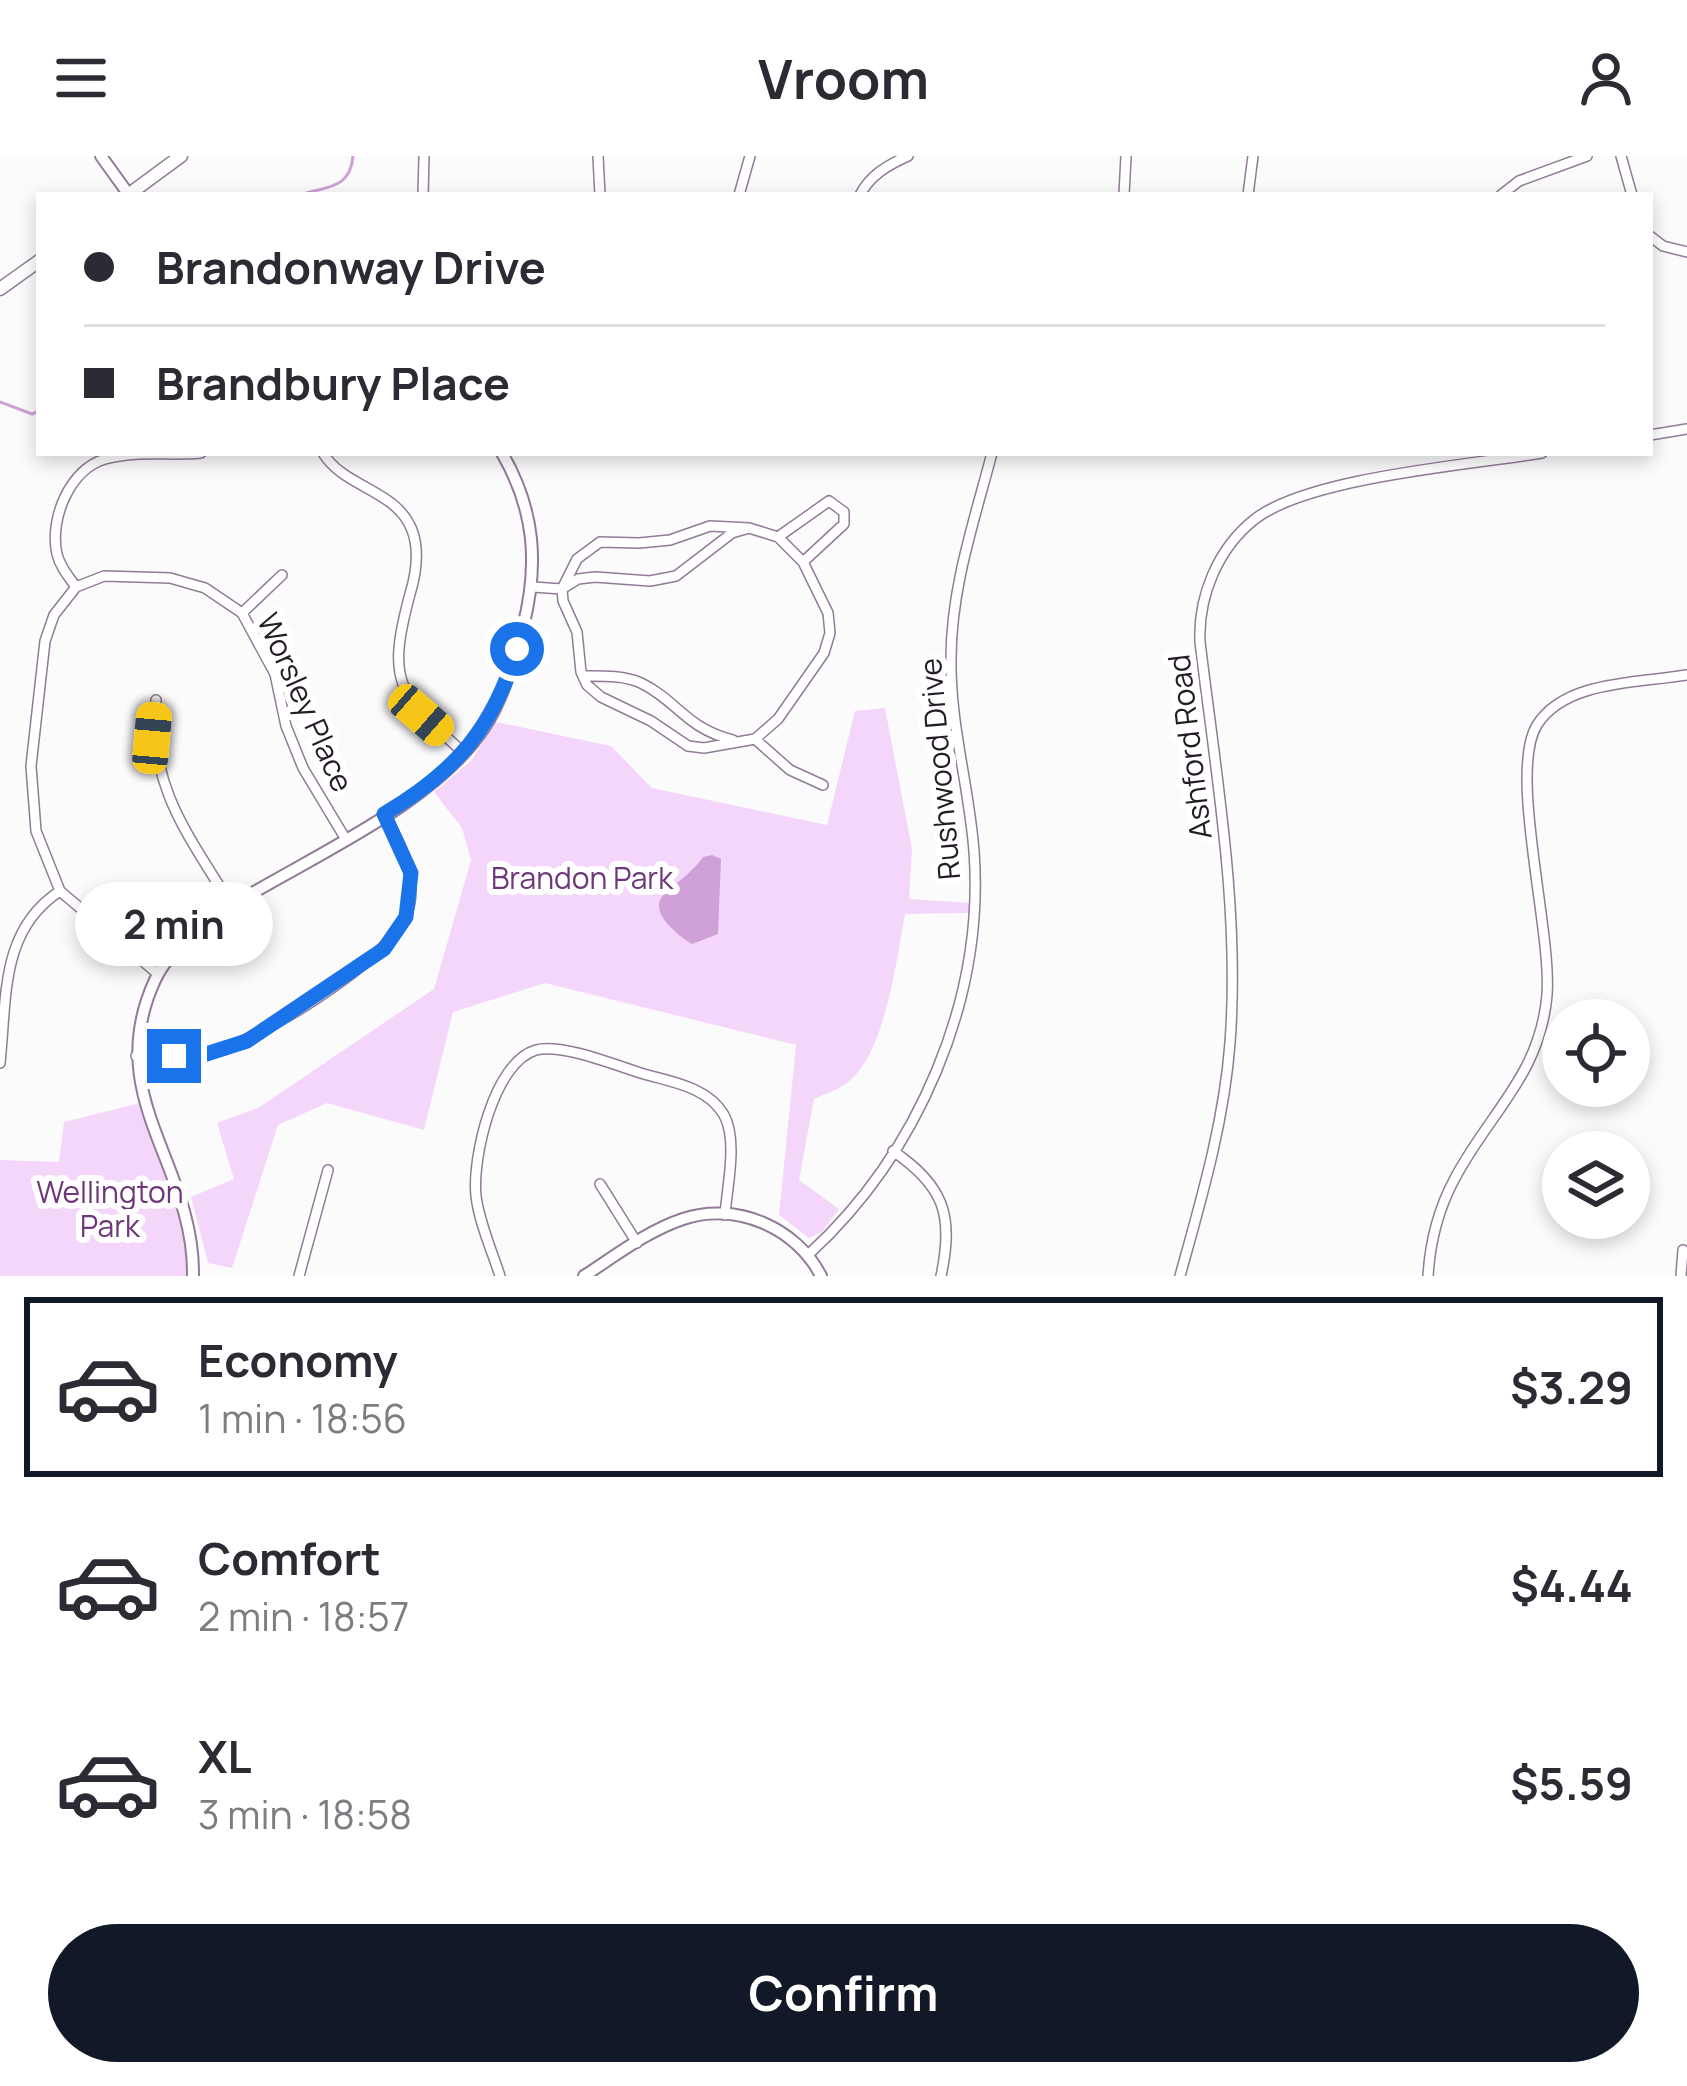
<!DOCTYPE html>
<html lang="en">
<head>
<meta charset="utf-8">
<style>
  body { margin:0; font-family:Manrope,sans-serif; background:#f7f7f7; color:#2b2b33; height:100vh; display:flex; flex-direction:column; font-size:45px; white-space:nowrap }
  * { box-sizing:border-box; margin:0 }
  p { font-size:39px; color:#7c7c81 }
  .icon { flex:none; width:66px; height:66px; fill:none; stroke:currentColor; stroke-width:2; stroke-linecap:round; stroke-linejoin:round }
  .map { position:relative; height:1120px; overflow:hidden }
  .details { display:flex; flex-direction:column; background:#fff; flex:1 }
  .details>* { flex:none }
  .hud { position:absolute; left:36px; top:36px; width:1617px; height:264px; border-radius:0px; box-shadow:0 6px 18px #0003; display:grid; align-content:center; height:264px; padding:0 48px; background:#fff }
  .controls { position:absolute; left:1542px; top:843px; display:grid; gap:24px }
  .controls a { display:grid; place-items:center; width:108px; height:108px; border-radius:50%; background:#fff; box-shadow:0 6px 18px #0003; font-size:60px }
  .end { position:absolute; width:54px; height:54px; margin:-27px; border:15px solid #1a73e8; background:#fff; box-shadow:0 0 0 6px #fff }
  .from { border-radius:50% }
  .bubble { position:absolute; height:84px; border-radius:42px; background:#fff; box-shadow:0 6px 18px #0003; font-size:39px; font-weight:700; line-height:84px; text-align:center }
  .car { position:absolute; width:36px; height:72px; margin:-36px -18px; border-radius:15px; box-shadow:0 0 9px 3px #0007; background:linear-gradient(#f5c518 24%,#345 0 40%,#f5c518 0 76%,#345 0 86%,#f5c518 0) }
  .hud b { display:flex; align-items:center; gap:42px; height:114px; font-size:45px }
  .hud b+b { border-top:3px solid #e1e1e2 }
  .hud i { width:30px; height:30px; background:#2b2b33 }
  ul { padding:21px 0 0; list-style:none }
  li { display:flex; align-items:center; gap:36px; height:180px; margin:0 24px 18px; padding:0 24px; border:6px solid transparent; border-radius:0px }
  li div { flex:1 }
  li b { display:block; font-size:45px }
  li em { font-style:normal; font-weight:700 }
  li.active { border-color:#111827 }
  li>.icon { width:108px; height:108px; stroke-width:1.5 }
  .action { display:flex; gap:24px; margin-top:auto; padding:24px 48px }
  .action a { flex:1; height:138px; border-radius:72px; background:#111827; color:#fff; font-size:48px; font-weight:700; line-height:138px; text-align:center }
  header { display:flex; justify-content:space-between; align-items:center; height:156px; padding:0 48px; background:#fff; font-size:54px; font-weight:700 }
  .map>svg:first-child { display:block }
  .green { fill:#f5d6fb }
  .water { fill:#cfa1d8 }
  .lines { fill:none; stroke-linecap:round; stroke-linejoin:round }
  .stream { stroke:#cfa1d8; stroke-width:3 }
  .minor-casing { stroke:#927b97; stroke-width:12 }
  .tertiary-casing { stroke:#927b97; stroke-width:14 }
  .secondary-casing { stroke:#927b97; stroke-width:15 }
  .minor { stroke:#fff; stroke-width:9 }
  .tertiary { stroke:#fff; stroke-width:10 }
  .secondary { stroke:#fff; stroke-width:12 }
  .route { stroke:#1a73e8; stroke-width:15 }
  .labels { text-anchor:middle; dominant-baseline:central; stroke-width:12; stroke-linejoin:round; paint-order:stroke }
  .street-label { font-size:30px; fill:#241b26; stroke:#fff }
  .park-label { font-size:30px; fill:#6e3779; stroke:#fff }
</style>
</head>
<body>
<header><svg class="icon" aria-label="menu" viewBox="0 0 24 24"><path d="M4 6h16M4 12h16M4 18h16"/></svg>Vroom<svg class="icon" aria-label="person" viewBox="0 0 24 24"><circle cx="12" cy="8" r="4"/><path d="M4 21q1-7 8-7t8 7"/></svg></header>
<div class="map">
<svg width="1687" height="1120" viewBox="0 0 1687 1120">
  <rect width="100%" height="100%" fill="#fbfbfb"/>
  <path class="green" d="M885,552L912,693L909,743L970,747L969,757L905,758C897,802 885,898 848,926C839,934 824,938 814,943L799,1024L839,1053L822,1076L809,1082L779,1059L796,889L545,827L453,856L424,974L327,947L278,969L232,1112L208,1107L191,1041L234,1023L217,967L258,952L434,833L471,704L462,672L434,636L471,605L496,566L611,590L652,632L827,669L855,555Z
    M144,946L177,1030L191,1120H0V1004L59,1006L64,966Z"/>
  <path class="water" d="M712,699L721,703L718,778L692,788C680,781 651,759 661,742C668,732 691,719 703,701Z"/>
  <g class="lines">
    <path class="stream" d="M300,39C326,30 350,34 353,0
      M0,246L32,258L39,255"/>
    <defs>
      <path id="minor" d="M598,0L600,39
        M1621,0L1632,39
        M423,39L424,0
        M739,39L750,0
        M860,39C870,19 888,9 908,0
        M1124,39L1126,0
        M1248,39L1253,0
        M1501,39L1519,25L1587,0
        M1650,80L1663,90L1687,96
        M1650,279L1687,273
        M323,297C344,332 396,333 412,374C420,395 416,418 410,438C386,527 398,538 464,597
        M778,381L829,345L844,356V368L803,406
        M76,431C69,421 60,411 57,398C49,363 70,313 105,303C137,294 169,300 201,297
        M533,431L562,433L578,423L595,421L650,425L676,420L732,377L749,372L778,381L803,406L828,457L830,477L824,497L778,563L755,583L704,592L688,590L651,565L601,541L587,529L581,516L577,476L563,445L562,433L577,403L600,386L639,387L670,384L710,370L749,372
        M242,457L282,419
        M583,520C602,520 623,519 641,527C678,545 685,572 733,584
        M156,544C148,631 188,678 231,749
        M755,583L790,614L823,629
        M158,818L60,735L36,675L31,610L45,485L54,459L76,431L104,420L170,422L205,432L242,457L275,518L286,570L303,612L345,682
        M136,900C157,900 181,903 201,900C247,892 386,806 405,763C421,727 402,690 384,659
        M0,907C7,841 0,774 60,735
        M893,995C944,1030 954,1059 941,1120
        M600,1028L637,1087
        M809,1098C918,998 985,844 974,695C969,630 950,568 951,503C951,432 974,366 992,297
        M299,1120L328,1014
        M500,1120C492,1095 479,1066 476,1040C472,1001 494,906 536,894C562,887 617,910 644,918C672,926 708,931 724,959C738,985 727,1030 725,1059
        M1180,1120C1201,1044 1224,967 1230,887C1240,753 1216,619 1200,486C1198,440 1218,392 1255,363C1310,321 1470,309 1542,297
        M1428,1120C1430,1087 1438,1054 1454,1024C1488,958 1540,920 1547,839C1552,774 1508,616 1537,569C1565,524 1640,527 1687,519
        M1681,1120L1683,1094"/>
      <path id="tertiary" d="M101,0L129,39
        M193,1120C195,1008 101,941 155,824C174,784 221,756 256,735C328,693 438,642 484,572C503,543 514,505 523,471C539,408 535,354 502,297
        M584,1120C615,1100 647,1075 683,1063C736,1045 797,1072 821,1120"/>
      <path id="secondary" d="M128,39L181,0
        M0,133L39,105"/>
    </defs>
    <use href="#minor" class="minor-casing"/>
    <use href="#tertiary" class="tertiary-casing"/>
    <use href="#secondary" class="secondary-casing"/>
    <use href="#minor" class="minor"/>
    <use href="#tertiary" class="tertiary"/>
    <use href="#secondary" class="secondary"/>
  </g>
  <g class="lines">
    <path class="route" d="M174,900H200L247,885L384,793L406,761L411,717L384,658C455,616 493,573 517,493"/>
  </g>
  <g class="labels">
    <g class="street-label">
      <text transform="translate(306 546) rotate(66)">Worsley Place</text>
      <text transform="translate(1189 591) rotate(-97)">Ashford Road</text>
      <text transform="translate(939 613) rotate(-95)">Rushwood Drive</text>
    </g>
    <g class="park-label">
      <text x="582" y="721">Brandon Park</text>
      <text x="110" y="1035">Wellington<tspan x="110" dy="34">Park</tspan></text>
    </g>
  </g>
</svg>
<div class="controls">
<a><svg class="icon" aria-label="locate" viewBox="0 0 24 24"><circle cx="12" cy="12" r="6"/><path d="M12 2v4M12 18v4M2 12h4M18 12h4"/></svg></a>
<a><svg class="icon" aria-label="layers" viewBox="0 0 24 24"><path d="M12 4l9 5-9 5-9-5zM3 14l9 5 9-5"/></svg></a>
</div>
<i class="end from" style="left:517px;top:493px"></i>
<i class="end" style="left:174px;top:900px"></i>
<div class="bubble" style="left:75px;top:726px;width:198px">2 min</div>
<i class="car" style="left:421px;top:559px;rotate:131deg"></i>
<i class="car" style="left:152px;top:582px;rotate:5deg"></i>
<div class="hud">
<b><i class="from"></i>Brandonway Drive</b>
<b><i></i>Brandbury Place</b>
</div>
</div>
<section class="details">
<ul>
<li class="active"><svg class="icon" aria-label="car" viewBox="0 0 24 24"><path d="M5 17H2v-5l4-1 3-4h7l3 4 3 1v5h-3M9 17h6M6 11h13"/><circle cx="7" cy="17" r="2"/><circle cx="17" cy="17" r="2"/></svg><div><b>Economy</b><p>1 min · 18:56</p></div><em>$3.29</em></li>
<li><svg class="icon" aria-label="car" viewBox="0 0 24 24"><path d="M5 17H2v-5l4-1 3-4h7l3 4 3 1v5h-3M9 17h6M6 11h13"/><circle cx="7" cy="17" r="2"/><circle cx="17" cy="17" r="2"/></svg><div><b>Comfort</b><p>2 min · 18:57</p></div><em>$4.44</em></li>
<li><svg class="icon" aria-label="car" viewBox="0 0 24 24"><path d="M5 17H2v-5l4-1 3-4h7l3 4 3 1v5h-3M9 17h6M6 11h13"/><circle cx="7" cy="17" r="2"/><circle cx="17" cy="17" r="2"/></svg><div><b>XL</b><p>3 min · 18:58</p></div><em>$5.59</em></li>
</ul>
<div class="action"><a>Confirm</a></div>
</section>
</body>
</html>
